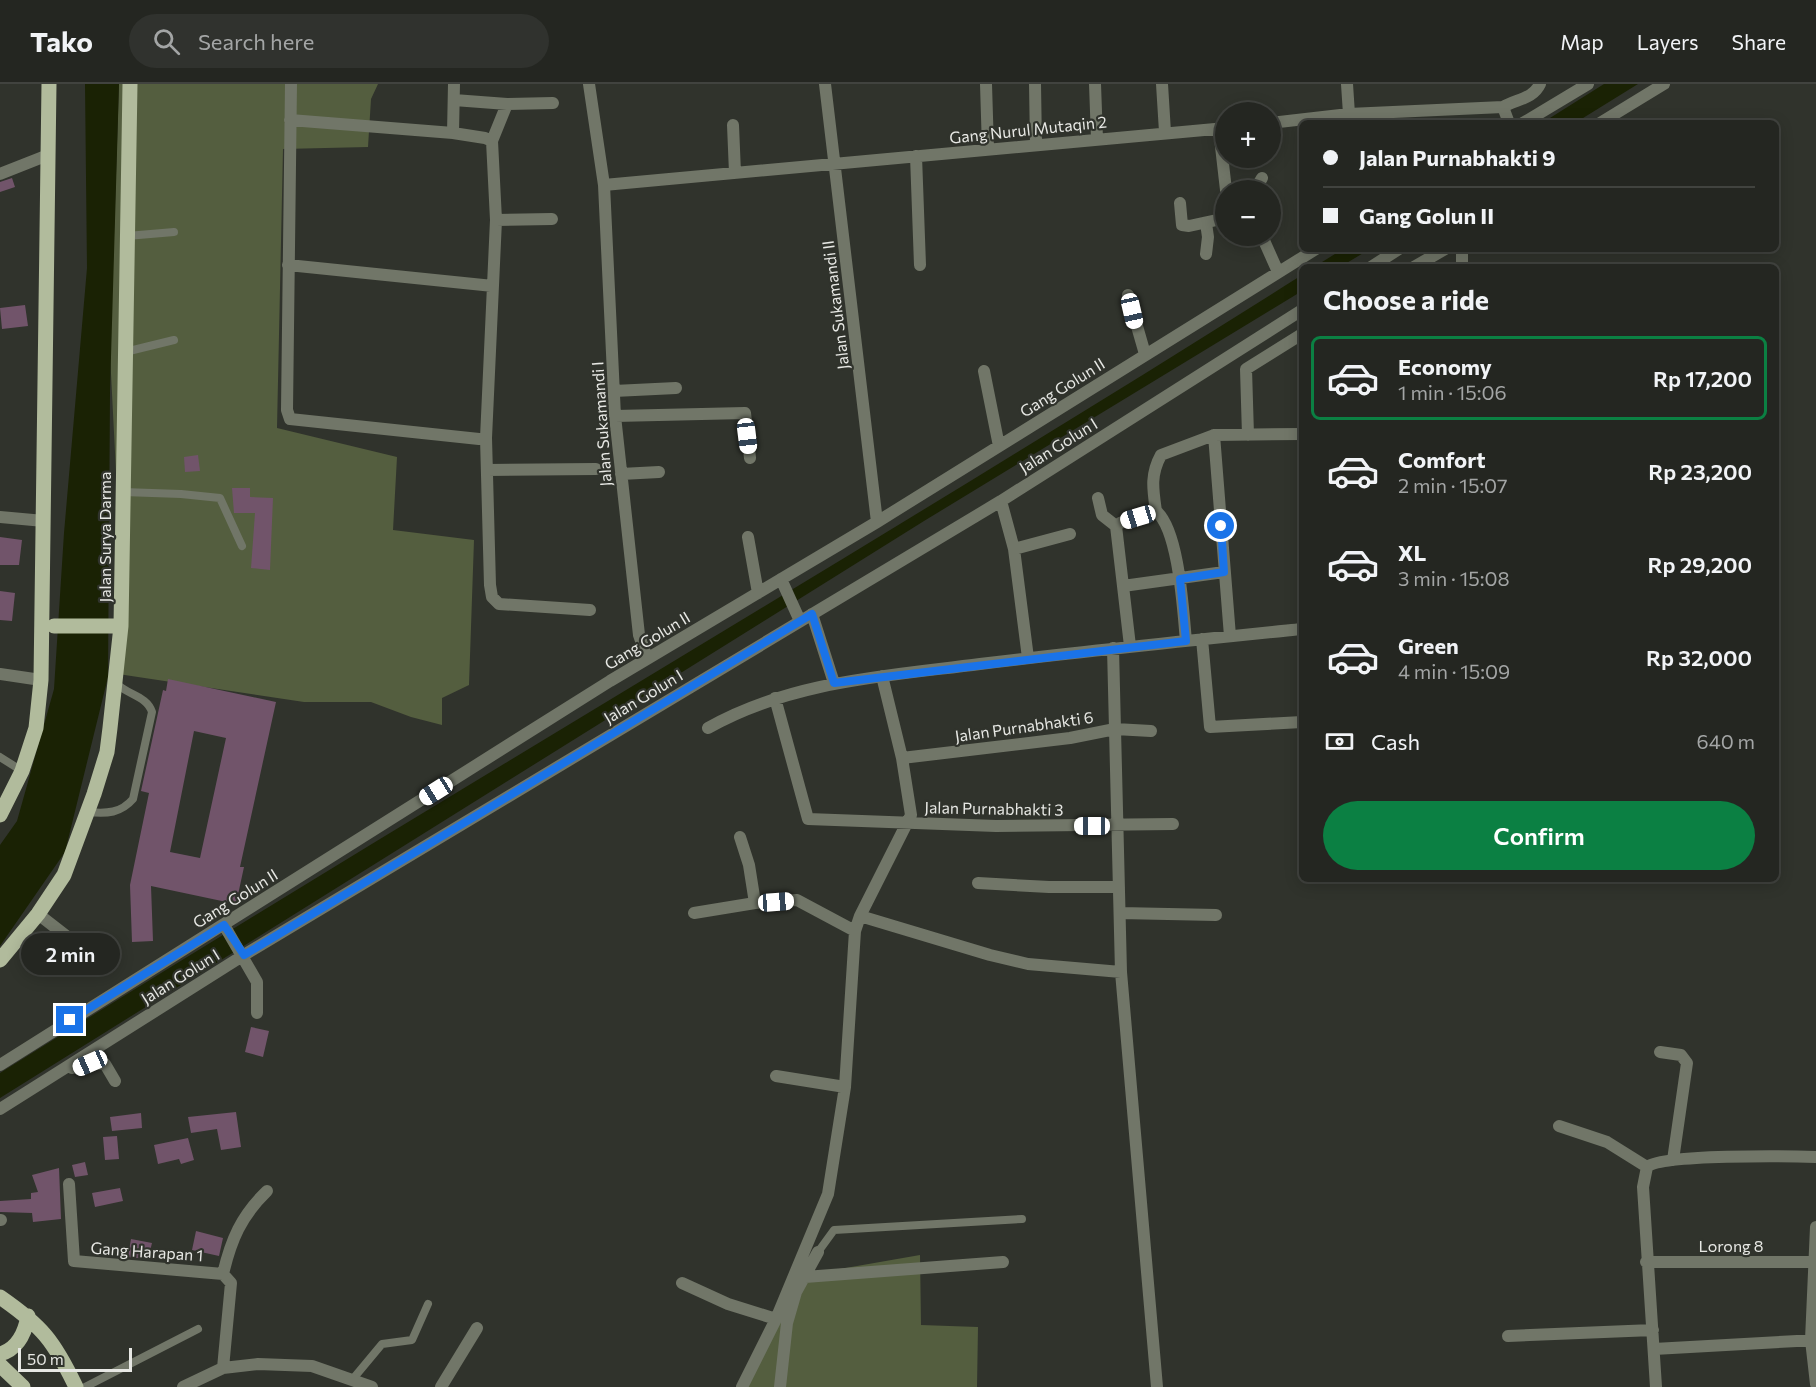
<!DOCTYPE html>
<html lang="en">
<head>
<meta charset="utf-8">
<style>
  body { margin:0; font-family:Commissioner,sans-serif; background:#30322e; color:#f1f3f6; height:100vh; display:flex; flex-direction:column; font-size:22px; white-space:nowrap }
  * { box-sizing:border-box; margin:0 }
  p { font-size:20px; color:#a3a5a5 }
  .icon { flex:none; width:33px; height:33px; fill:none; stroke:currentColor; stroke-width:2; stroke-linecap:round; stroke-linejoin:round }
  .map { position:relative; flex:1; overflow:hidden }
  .panel { position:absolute; left:1299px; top:180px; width:480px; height:618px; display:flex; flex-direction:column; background:#242621; border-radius:9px; box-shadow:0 3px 15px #0003,0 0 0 2px #41433f }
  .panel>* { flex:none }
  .banner { position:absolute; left:1299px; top:36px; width:480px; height:132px; border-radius:9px; box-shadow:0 3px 15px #0003,0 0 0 2px #41433f; display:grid; align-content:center; height:132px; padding:0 24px; background:#242621 }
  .controls { position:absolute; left:1215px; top:18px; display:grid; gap:12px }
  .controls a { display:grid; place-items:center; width:66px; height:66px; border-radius:50%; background:#242621; box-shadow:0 3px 15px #0003,0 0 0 2px #41433f; font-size:30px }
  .scale { position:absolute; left:18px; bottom:15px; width:114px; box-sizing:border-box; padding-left:6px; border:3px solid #e7e8e4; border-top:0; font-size:16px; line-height:21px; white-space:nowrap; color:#e7e8e4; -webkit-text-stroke:4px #30332c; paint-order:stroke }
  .end { position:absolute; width:27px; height:27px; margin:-14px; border:8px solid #1a73e8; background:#fff; box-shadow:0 0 0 3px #fff }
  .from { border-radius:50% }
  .bubble { position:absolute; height:42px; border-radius:21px; background:#242621; box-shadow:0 3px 15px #0003,0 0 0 2px #41433f; font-size:20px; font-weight:600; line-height:42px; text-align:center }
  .car { position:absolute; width:18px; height:36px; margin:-18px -9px; border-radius:8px; box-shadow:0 0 4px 2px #0007; background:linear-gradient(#fff 24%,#345 0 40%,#fff 0 76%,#345 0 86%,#fff 0) }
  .banner b { display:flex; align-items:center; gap:21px; height:57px; font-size:22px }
  .banner b+b { border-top:2px solid #41433f }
  .banner i { width:15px; height:15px; background:#f1f3f6 }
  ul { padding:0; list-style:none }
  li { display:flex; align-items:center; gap:18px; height:84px; margin:0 12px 9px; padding:0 12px; border:3px solid transparent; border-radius:9px }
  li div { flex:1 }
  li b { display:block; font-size:22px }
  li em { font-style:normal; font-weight:600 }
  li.current { border-color:#0b8043 }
  li>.icon { width:54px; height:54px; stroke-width:1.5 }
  h2 { padding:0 24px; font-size:27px; line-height:72px }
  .pay { display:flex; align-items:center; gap:15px; height:66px; padding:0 24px; font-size:22px }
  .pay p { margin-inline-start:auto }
  .cta { display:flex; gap:12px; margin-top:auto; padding:12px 24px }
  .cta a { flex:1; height:69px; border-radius:36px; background:#0b8043; color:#fff; font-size:24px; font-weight:600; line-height:69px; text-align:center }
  header { display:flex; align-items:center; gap:36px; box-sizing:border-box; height:84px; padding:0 30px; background:#242621; border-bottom:2px solid #41433f }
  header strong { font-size:28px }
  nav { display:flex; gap:33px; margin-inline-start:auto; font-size:21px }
  .search { width:420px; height:54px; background:#30322e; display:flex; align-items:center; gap:15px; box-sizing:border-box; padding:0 21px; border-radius:33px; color:#a3a5a5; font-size:22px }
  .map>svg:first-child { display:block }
  .green { fill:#545e3f }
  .water { fill:#1a2204 }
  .building { fill:#71546a; fill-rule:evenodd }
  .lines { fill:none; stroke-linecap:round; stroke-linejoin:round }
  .lane { stroke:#717668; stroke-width:8 }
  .street { stroke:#717668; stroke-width:12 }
  .primary { stroke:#b1bb9c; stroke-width:15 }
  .route { stroke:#1a73e8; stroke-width:8 }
  .labels { text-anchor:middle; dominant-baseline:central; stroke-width:4.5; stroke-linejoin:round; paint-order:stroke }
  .street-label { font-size:16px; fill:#e7e8e4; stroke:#30332c }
</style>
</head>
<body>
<header>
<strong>Tako</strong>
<div class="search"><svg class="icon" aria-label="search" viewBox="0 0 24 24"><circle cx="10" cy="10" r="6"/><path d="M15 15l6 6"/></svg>Search here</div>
<nav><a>Map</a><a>Layers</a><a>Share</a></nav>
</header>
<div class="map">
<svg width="1816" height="1303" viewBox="0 0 1816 1303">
  <rect width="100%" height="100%" fill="#30332c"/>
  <path class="green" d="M119,0H378L371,15L368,63L283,65L277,344L397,373L393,446L474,456L469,601L442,614V641L411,633L371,618H304L118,590L117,408L110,270Z
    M920,1171L921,1241L978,1243L977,1303H742L794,1193Z"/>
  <path class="water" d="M85,0H119L110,307L108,593L65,768L0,862V761L17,737L54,605L64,449L87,184Z
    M1604,0H1638L1575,39H1542Z
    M1343,165H1370L1340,183H1314Z
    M1302,191V207L924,437L0,1014V989C431,719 872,463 1302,191Z"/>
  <path class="building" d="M12,94L15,103L0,108V98Z
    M25,221L28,242L2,245L0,224Z
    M198,371L200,387L185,388L184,373Z
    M232,404H250V413L273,414L270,486L251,484L255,429H234Z
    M0,453L22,456L19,481H0Z
    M0,507L15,509L12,537L0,536Z
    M168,595L276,618L240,783H244L236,820L151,802L153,857L132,858L130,801L149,709L141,707L163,606L166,607ZM194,647L226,654L200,774L170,768Z
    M251,943L269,947L263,973L245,968Z
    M236,1028L241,1063L221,1066L217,1045L191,1049L188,1033Z
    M141,1029L142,1044L112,1047L110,1033Z
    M117,1052L119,1075L105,1076L103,1053Z
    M188,1054L194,1076L181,1080L179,1075L158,1080L154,1061Z
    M85,1078L88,1091L75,1093L72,1081Z
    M59,1084L61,1135L33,1138L32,1129L0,1128V1117L31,1115V1109L38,1108L32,1091Z
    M120,1104L123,1117L95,1123L92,1109Z
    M196,1147L223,1154L219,1172L192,1166Z
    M131,1155L152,1159L148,1175L128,1173Z"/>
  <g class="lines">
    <path class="lane" d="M127,152L174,148
      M125,268L174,256
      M123,408L181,410L220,414L242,462
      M0,673L22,687
      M88,728C107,730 121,729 133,715L152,628C147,612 128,611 117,600
      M818,1168L834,1146L1022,1135
      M352,1296L382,1260L412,1256L428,1220
      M85,1303L198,1245"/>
    <path class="street" d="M291,0L287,326L290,335L479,355L486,354
      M589,0L604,101L615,332L639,551L647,574
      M825,0L877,438
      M986,0L988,65
      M1035,0L1036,61
      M1095,0L1097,55
      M1162,0L1165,48
      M1347,0L1349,30
      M454,16L507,20L553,19
      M507,20L492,57L496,136L486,354L490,501L492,513L499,520L590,526
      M290,36L453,49L485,54L492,57
      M1270,39L1349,30L1503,23
      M1509,39L1503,23C1517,15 1533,15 1540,0
      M1523,39L1588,0
      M1600,39L1664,0
      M733,41L735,89
      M1219,45L1226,106
      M453,49L454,0
      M916,72L920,181
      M0,90L48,71
      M604,101L1226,44
      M1255,106L1262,94
      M1180,119L1182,141L1189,142L1226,134
      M496,136L552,135
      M1206,139L1208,153L1206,170
      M1262,152L1278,188
      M1462,165V183
      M288,181L493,202
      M1371,183L1399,165
      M1414,183L1445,165
      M1128,211L1145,270
      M984,287L999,362
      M614,307L676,304
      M615,332L745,329L750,374
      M1214,351L1230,552
      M1248,351L1246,285L1302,250
      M487,386L596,385
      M621,390L659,388
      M1098,414L1102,431L1116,442
      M1001,417L1014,465L1028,574
      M0,433L44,437
      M748,453L758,509
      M1014,465L1070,450
      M781,495L800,537
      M1123,502L1224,488
      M812,530L834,599
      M1202,555L1210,643L1302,638
      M1186,557C1183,526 1179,446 1156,427C1153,406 1150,391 1161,371L1214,351L1302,350
      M1130,562L1116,442L1120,439L1156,427
      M1113,564L1121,888L1157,1303
      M0,590L41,596
      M775,614L808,735L996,742L1173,740
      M708,644C791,597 887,592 980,580C1087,567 1195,556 1302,545
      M902,674L1070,654L1115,645L1151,647
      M740,753L749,781L755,819
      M978,799L1049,803H1119
      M694,829L755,819L797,816L855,847
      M1120,829L1216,831
      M38,830L101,879
      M860,832L990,871L1028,880L1121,888
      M224,841L257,898V929
      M1660,968L1681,971L1687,979L1673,1076
      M0,981L610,597L877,438L1316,165
      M72,984L90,979L105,980L115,997
      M776,992L845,1003
      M0,1025L244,871L1001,417L1302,226
      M1559,1042L1607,1058L1647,1083
      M69,1100L74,1177L223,1190
      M0,1136H1
      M1816,1143L1811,1256L1816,1300
      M1646,1178H1816
      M223,1190C231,1156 241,1132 267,1107
      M805,1193L1003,1178
      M682,1199L728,1220L776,1235
      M1508,1252L1653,1246
      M1654,1265L1816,1256
      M223,1284L231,1199L223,1190
      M183,1303L223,1284L258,1280L312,1282L372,1303
      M441,1303L477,1244
      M742,1303L776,1235L828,1110L845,1003L855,847L860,832L911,731L902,674L882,592
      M780,1303L787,1239L796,1208L818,1168
      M1656,1303L1643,1103L1647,1083C1661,1070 1790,1072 1816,1073"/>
    <path class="primary" d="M54,542H121
      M0,731L22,687L36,644L41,596L49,0
      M0,876L38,830L64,791L94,710L107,668L110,644L121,542L130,0
      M0,1213C42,1242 54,1257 76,1303
      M0,1270C18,1265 25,1249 28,1232
      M0,1281L23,1303"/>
  </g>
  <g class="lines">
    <path class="route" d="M70,936L224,841L244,871L812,530L834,599L1186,557L1180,495L1224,488L1221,442"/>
  </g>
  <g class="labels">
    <g class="street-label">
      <text transform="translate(1028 45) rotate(-6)">Gang Nurul Mutaqin 2</text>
      <text transform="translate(835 221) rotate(-97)">Jalan Sukamandi II</text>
      <text transform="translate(1062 303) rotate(-32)">Gang Golun II</text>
      <text transform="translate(601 340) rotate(-94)">Jalan Sukamandi I</text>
      <text transform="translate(1058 361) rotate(-32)">Jalan Golun I</text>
      <text transform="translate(104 453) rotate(-90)">Jalan Surya Darma</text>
      <text transform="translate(647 556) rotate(-31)">Gang Golun II</text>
      <text transform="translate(643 612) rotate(-31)">Jalan Golun I</text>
      <text transform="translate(1024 642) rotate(-8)">Jalan Purnabhakti 6</text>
      <text transform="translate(994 724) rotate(1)">Jalan Purnabhakti 3</text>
      <text transform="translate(235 814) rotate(-32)">Gang Golun II</text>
      <text transform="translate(180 892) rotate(-32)">Jalan Golun I</text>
      <text x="1731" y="1161">Lorong 8</text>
      <text transform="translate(147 1167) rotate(4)">Gang Harapan 1</text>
    </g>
  </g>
</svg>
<div class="controls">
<a>+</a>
<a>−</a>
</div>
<div class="scale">50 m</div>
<i class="end from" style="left:1221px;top:442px"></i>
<i class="end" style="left:70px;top:936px"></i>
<div class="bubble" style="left:21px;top:849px;width:99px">2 min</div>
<i class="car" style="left:1132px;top:227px;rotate:167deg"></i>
<i class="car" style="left:747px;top:352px;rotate:173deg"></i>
<i class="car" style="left:1138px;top:433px;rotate:253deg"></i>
<i class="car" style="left:436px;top:707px;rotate:238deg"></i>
<i class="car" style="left:1092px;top:742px;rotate:270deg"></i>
<i class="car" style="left:776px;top:818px;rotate:86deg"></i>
<i class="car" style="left:90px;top:979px;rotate:246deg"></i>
<div class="banner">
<b><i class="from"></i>Jalan Purnabhakti 9</b>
<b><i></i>Gang Golun II</b>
</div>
<section class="panel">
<h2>Choose a ride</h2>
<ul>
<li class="current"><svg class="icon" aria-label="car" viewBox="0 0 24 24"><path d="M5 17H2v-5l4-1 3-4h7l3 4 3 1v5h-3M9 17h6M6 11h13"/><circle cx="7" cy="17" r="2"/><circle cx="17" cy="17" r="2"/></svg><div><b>Economy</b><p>1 min · 15:06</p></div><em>Rp 17,200</em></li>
<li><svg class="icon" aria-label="car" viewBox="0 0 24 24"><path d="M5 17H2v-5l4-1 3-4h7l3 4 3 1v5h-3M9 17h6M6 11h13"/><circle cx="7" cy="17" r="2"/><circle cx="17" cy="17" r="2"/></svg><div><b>Comfort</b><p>2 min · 15:07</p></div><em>Rp 23,200</em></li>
<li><svg class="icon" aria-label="car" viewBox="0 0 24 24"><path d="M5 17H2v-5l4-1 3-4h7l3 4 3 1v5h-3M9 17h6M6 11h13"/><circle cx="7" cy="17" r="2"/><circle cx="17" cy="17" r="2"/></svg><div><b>XL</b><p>3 min · 15:08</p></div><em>Rp 29,200</em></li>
<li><svg class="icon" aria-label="car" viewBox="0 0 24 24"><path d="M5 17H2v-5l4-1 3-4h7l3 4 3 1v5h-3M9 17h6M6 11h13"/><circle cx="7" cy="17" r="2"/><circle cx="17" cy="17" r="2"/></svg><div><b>Green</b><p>4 min · 15:09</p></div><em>Rp 32,000</em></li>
</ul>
<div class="pay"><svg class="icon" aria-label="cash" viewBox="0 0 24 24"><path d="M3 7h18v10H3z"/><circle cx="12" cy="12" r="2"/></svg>Cash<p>640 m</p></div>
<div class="cta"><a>Confirm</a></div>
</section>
</div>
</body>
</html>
